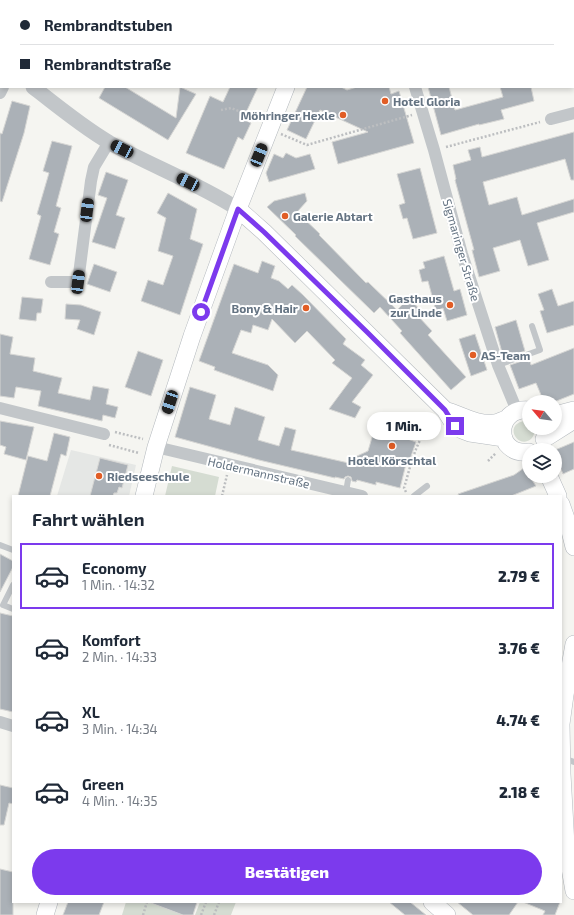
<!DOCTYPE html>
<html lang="de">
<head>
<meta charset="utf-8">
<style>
  body { margin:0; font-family:"Exo 2",sans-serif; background:#f6f6f7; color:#1f2937; height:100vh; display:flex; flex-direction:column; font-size:15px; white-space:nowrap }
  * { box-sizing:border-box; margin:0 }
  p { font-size:13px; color:#747a83 }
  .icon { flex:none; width:22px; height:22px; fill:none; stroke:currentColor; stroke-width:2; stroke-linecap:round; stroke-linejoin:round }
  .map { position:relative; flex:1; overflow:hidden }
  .details { position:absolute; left:12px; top:495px; width:550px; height:408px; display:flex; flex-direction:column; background:#fff; border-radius:0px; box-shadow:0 2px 6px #0003 }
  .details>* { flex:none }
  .guide { position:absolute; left:0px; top:0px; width:574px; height:88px; box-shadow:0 2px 6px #0003; display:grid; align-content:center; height:88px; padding:0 20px; background:#fff }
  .needle { width:26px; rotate:299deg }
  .buttons { position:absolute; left:522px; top:395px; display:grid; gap:8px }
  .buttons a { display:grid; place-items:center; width:40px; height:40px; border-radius:50%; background:#fff; box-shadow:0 2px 6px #0003; font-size:20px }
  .end { position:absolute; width:18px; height:18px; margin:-9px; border:5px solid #7c3aed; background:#fff; box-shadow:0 0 0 2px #fff }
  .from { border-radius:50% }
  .bubble { position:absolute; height:28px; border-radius:14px; background:#fff; box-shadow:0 2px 6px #0003; font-size:13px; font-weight:800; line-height:28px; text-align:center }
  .car { position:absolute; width:12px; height:24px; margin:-12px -6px; border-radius:5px; box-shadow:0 0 3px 1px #0007; background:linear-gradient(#222 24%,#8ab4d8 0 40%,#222 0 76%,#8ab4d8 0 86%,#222 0) }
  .guide b { display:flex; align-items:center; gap:14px; height:38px; font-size:15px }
  .guide b+b { border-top:1px solid #e0e1e3 }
  .guide i { width:10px; height:10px; background:#1f2937 }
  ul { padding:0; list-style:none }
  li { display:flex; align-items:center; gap:12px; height:66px; margin:0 8px 6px; padding:0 12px; border:2px solid transparent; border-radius:0px }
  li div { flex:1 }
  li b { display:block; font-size:15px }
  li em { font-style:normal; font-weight:800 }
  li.on { border-color:#7c3aed }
  li>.icon { width:36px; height:36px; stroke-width:1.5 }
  h2 { padding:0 20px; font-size:18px; line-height:48px }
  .button { display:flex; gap:8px; margin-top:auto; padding:8px 20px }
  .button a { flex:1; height:46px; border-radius:24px; background:#7c3aed; color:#fff; font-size:16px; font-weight:800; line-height:46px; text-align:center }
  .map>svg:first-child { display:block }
  .built { fill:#e5e7e5 }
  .green { fill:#d5dcd2 }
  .building { fill:#abb1b7; stroke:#d6d6d4 }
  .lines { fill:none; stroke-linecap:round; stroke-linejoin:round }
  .secondary-casing { stroke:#b4b9be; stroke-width:18 }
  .path { stroke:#bcbec0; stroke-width:2.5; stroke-dasharray:2 2; stroke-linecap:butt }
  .service { stroke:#c2c6c9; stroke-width:6 }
  .minor { stroke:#c2c6c9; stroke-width:12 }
  .tertiary { stroke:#c2c6c9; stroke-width:15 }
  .secondary { stroke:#fff; stroke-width:17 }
  .tram { stroke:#a3a8ae; stroke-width:1 }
  .route { stroke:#7c3aed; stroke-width:5 }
  .poi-dot { fill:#e15d25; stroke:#fff; stroke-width:1.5 }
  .labels { text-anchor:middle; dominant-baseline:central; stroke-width:4; stroke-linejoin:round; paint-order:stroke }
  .poi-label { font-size:12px; font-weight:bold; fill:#647382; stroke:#fff; text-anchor:start }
  .street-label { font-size:12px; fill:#647382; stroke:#fff }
</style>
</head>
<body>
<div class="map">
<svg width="574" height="915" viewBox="0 0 574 915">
  <rect width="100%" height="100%" fill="#f5f5f1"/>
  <path class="built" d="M71,450L136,465L129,496H57Z"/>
  <path class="green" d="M524,421L529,422V428H534C535,432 534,436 531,439C518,450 503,425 524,421Z
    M172,466L219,477L215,496H165Z
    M126,902H166L164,908L183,915H122Z
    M200,902H236L231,915H195Z"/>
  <path class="building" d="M105,87H125L176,118L180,87L196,94L168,140L99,98Z
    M230,87H258L243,119L251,123L243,140L238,137L224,169L186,153L210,96L223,102Z
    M307,87H341L347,90L357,87H389L391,94L399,91L414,143L338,164L332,142L368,132L320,110L306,139L287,130Z
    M428,87H449L455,110L503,97L500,87H531L534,101L501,110L504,119L479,125V124L441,135Z
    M12,101L30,106L24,133L2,202L0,201V133L2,134Z
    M574,132V180H571L565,159L483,182L489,205L517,197L522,215L574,199V212L537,223L549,260L528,266L520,240L493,248L500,271L479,277L472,250H474L455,180L456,179L453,165L471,160L468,150L480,147L482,157Z
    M52,141L72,146L56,206L61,208L54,232L59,234L50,265L29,259L41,216L37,214L49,173L43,171Z
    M286,153L296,158L310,154L315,169L269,182L266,173L274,154L283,158Z
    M420,168L437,233L413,239L407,218L403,219L399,205L405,203L397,174Z
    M106,172L128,180L116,215L125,218L115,249L92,242L107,198L98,195Z
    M168,193L197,209L190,239L203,244L180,315L141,301L148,280L163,285L173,256L158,251L166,218L157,213Z
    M305,193L307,201L297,212L320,234L319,235L366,283L368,282L397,310L409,298L424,314L418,316L432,331L428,335L466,377L451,390L400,333L402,331L380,307L374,313L295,236L296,235L267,207L274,201Z
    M444,256L454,291L460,289L467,315L447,321L443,308L436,311L428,281L422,282L419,270L425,268L423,262Z
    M262,261L275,266L271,278L279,281L288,289L292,285L303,295L346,339L343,344L365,360L361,365L373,375L352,402L361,407L355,418L329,409L352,378L332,363L335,360L307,331L295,343L272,319L268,330L253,325L251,333L241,330L232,353L268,365L278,375L273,391L214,370L215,367L199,361L234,264L258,273Z
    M94,264L117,272L110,292L87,284Z
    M552,289L558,306L574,301V325L547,333L540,311L544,310L538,294Z
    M22,297L43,299L41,313H37L36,321L19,319Z
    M66,304L81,305L101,312L94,335L77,329L80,320L65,319Z
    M516,320L525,351L507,357L506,355L503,356L495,327Z
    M0,334L13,337L10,354L35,358L33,371L62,378L58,393L90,400L93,386L109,389L106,404L118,407L115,418L103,415L102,421L38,406L41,391L16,387L14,398L0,396Z
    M475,334L487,370L471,376L459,339Z
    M574,348V394L554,402H544L536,383L519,389L510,365L528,359V362L530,361L531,365Z
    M138,351L163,360L151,396L125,387Z
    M190,387L216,395L209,419L230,425L235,407L265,417L258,440L279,446L285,427L296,430L291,450L353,464L355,457L368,451L373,434L380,437L382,430L416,442L408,465L406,464L400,488L376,482V485L357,480L356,482L352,481L351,477L348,476L345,477L344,479L335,477V478L259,460L175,437Z
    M0,421L34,427L26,460L4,454L6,447L0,445Z
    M54,433L70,437L66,456L61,454L50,496H18L28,456L47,461Z
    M574,442V469L563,474L555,455V450Z
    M100,458L128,465L122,488L119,487L117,493H114L113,496H90Z
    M524,468L536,486L511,496H459L458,494L514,475Z
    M0,554L13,561V567L0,592Z
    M0,613L13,616V712L0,709Z
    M0,785L13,788V804L9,803L4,825H0Z
    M0,869L13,872V915H0Z
    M68,902H104L99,915H63Z
    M151,902H197L193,915H183L151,903Z
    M389,902H410L426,915H405Z
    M457,902H518L509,915H473Z
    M523,902H560L555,915H543L545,911Z"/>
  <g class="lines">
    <defs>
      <path id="secondary" d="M323,1V0
        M238,209L264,232L445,410L455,426L462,430L470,433L504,438
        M445,410C461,415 477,425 494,423C498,423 503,420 506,419
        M529,410C494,407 494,456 529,452
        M555,415L574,410
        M544,439L574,420
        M549,476L558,496
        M144,496L156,447L192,336L238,209L286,87
        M561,504L569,527L574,547
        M574,644L565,695L561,724L562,774L566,845L574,891
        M432,902L447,915
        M45,915L49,902"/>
    </defs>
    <use href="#secondary" class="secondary-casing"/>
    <path class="path" d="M48,1L50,0
      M0,14H1
      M0,23H1
      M573,54H574
      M221,110L231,108L258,119
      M281,134L307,145L412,115
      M446,147L540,122
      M115,432L143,439
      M109,445L139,453
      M488,461L496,453
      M406,492L404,488C411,465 416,437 435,420
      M222,496L227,475
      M143,915L147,902
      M201,915L206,902
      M214,915L219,902"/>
    <path class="service" d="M498,365L540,350L532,326
      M346,492L348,480
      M414,496L427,486
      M0,545L13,550
      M13,585L3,605L13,609
      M563,758L574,762"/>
    <path class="minor" d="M392,0L393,1
      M415,87L434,150L462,254L498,365L517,411
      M0,93L3,87
      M551,119L574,113
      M51,282H78L91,181L94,167L109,142
      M0,408L104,434
      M156,447L362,496
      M0,722L13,726"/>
    <path class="tertiary" d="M0,58L1,59
      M33,87C57,106 84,128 110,143C152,166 197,183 238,209"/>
    <use href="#secondary" class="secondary"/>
    <path class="tram" d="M87,1L89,0
      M102,1L104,0
      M0,41H1
      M0,48H1"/>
  </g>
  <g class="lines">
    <path class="route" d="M201,312L238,209L264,232L367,332L445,410L455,426"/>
  </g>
  <g class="poi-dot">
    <circle cx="385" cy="101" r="4"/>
    <circle cx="343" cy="115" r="4"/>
    <circle cx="285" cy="216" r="4"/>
    <circle cx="450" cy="305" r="4"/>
    <circle cx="306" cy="308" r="4"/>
    <circle cx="473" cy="355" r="4"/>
    <circle cx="392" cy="446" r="4"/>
    <circle cx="99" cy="476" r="4"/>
  </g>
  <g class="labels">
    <g class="poi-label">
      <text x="393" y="101">Hotel Gloria</text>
      <text x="335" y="115" text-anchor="end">Möhringer Hexle</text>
      <text x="293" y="216">Galerie Abtart</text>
      <text x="442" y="298" text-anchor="end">Gasthaus<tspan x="442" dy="14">zur Linde</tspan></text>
      <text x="298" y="308" text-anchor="end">Bony &amp; Hair</text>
      <text x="481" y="355">AS-Team</text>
      <text x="392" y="460" text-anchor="middle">Hotel Körschtal</text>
      <text x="107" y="476">Riedseeschule</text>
    </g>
    <g class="street-label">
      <text transform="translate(462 250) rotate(74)">Sigmaringer Straße</text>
      <text transform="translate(259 472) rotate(13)">Holdermannstraße</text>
    </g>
  </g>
</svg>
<div class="buttons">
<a><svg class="needle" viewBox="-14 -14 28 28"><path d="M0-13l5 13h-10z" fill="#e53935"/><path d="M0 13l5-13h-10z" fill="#747a83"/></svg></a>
<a><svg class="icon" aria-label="layers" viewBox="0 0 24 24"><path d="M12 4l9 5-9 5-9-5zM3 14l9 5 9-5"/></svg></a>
</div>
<i class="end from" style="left:201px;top:312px"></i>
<i class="end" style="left:455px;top:426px"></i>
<div class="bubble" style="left:367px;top:412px;width:74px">1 Min.</div>
<i class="car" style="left:122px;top:149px;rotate:297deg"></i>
<i class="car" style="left:259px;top:155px;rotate:22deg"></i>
<i class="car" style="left:188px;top:182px;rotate:297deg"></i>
<i class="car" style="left:87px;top:210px;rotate:7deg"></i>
<i class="car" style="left:78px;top:282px;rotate:7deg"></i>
<i class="car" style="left:170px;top:402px;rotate:198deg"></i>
<div class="guide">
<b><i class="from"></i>Rembrandtstuben</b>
<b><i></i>Rembrandtstraße</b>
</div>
<section class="details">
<h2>Fahrt wählen</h2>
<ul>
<li class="on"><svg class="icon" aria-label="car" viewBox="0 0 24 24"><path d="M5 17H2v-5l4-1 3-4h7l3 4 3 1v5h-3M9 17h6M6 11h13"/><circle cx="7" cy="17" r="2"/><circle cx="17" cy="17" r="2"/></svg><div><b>Economy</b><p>1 Min. · 14:32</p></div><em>2.79 €</em></li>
<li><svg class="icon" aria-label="car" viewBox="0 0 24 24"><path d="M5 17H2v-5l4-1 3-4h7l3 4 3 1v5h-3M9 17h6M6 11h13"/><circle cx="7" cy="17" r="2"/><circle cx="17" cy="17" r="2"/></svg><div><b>Komfort</b><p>2 Min. · 14:33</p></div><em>3.76 €</em></li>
<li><svg class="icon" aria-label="car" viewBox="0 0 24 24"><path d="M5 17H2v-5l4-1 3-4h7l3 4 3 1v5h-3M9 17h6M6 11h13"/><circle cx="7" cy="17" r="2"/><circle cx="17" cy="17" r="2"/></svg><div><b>XL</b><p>3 Min. · 14:34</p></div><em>4.74 €</em></li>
<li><svg class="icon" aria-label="car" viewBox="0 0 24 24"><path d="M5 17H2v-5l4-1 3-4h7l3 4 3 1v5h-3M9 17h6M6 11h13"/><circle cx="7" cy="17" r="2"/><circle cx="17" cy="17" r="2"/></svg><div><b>Green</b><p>4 Min. · 14:35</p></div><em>2.18 €</em></li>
</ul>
<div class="button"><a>Bestätigen</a></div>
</section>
</div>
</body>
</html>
